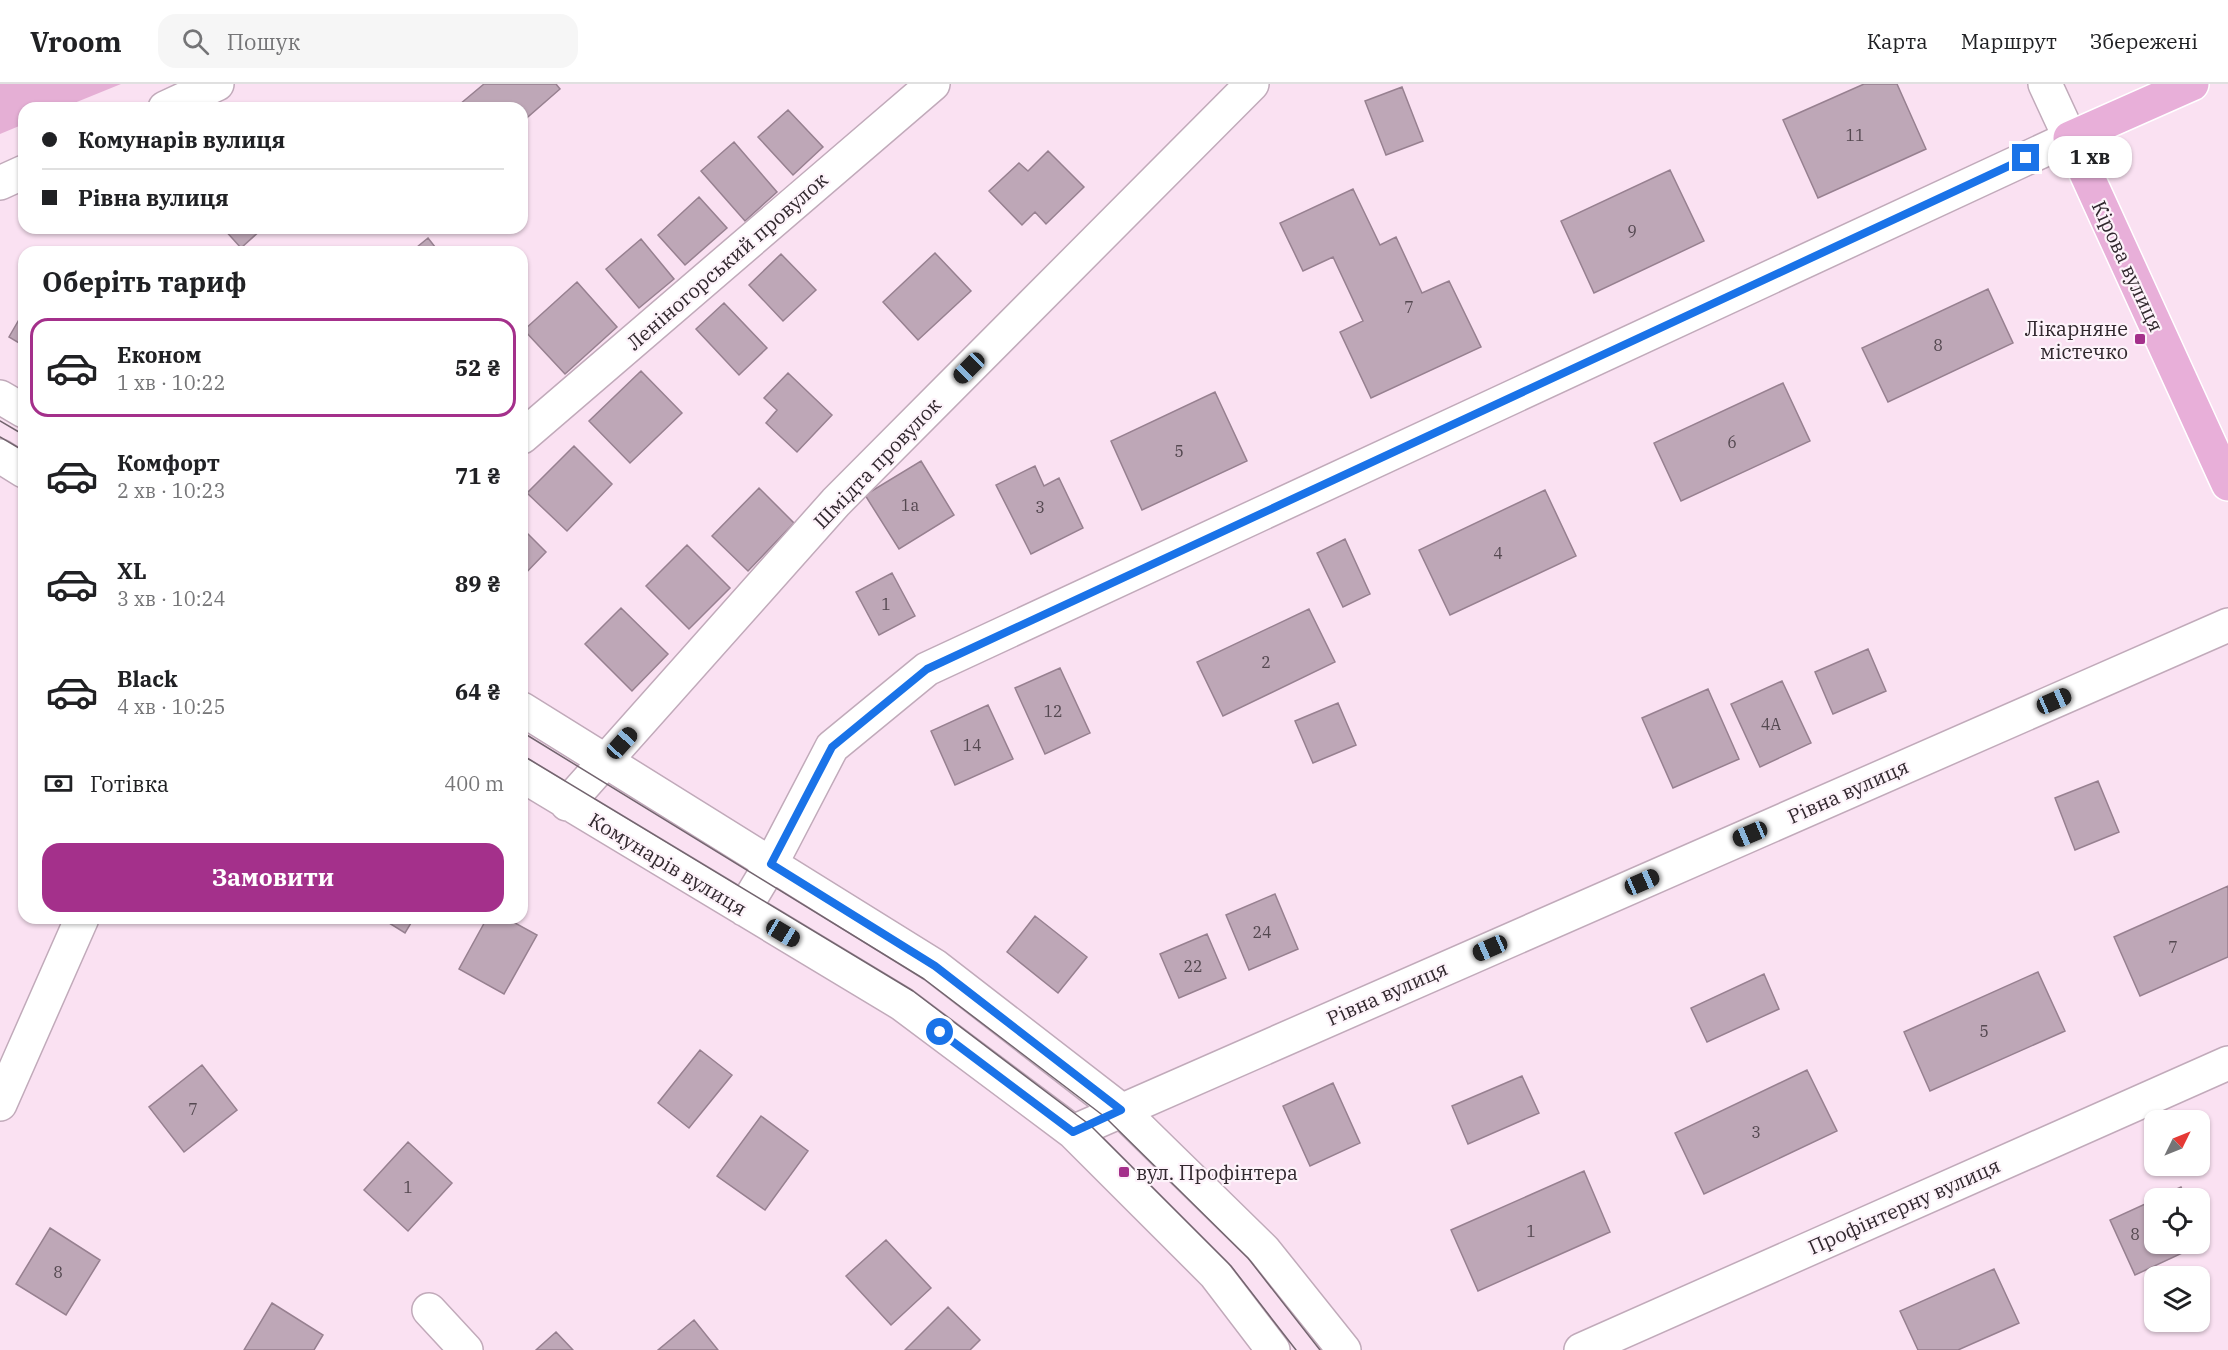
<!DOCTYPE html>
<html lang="uk">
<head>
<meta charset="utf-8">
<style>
  body { margin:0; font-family:"IBM Plex Serif",serif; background:#f6f6f6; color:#202124; height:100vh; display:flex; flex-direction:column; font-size:22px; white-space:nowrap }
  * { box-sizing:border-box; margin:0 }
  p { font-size:20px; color:#757577 }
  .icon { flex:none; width:33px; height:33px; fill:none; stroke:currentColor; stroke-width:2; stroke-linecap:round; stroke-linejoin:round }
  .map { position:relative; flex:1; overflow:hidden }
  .drawer { position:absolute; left:18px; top:162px; width:510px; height:678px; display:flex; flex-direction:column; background:#fff; border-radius:18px; box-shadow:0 2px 4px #0004 }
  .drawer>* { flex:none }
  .banner { position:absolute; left:18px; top:18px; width:510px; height:132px; border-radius:18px; box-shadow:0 2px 4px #0004; display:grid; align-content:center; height:132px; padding:0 24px; background:#fff }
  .needle { width:39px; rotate:47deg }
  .buttons { position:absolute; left:2144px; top:1026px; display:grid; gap:12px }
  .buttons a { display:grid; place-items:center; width:66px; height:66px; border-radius:12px; background:#fff; box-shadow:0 2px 4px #0004; font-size:30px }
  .end { position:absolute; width:27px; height:27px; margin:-14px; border:8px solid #1a73e8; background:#fff; box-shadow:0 0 0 3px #fff }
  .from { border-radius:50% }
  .bubble { position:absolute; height:42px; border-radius:18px; background:#fff; box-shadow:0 2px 4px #0004; font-size:20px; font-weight:800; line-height:42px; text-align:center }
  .car { position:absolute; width:18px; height:36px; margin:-18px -9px; border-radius:8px; box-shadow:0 0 4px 2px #0007; background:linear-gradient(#222 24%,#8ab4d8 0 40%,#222 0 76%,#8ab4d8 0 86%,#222 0) }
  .banner b { display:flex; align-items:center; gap:21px; height:57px; font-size:22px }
  .banner b+b { border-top:2px solid #e0e0e0 }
  .banner i { width:15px; height:15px; background:#202124 }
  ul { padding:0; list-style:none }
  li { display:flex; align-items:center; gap:18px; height:99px; margin:0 12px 9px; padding:0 12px; border:3px solid transparent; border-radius:18px }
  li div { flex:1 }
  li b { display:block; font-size:22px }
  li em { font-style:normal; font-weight:800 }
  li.on { border-color:#a4308b }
  li>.icon { width:54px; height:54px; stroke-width:1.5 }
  h2 { padding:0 24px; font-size:27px; line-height:72px }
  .pay { display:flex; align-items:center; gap:15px; height:66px; padding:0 24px; font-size:22px }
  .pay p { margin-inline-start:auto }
  .primary-button { display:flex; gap:12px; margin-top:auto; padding:12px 24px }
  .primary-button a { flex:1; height:69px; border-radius:18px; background:#a4308b; color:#fff; font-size:24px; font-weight:800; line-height:69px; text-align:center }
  header { display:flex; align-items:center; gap:36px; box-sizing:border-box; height:84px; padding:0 30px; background:#fff; border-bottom:2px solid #e0e0e0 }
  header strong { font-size:28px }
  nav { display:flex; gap:33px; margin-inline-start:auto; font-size:21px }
  .search { width:420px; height:54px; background:#f6f6f6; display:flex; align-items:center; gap:15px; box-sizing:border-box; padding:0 21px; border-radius:18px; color:#757577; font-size:22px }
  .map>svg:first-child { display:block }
  .green { fill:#e5afd5 }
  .building { fill:#bea7b7; stroke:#978090; stroke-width:1.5 }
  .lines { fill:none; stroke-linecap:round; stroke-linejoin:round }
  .minor-casing { stroke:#c1aaba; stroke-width:36 }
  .major-casing { stroke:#fff; stroke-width:36 }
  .minor { stroke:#fff; stroke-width:33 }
  .major { stroke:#e8afd9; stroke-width:33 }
  .tram { stroke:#72646e; stroke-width:1.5 }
  .route { stroke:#1a73e8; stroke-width:8 }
  .poi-dot { fill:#a4308b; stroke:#fdf3fa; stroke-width:2 }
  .labels { text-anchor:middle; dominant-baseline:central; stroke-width:4.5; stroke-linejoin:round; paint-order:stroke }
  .number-label { font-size:16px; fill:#544850 }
  .street-label { font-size:20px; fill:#31282e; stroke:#fdf3fa }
  .poi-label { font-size:20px; fill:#31282e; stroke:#fdf3fa; text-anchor:end }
</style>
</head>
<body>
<header>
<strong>Vroom</strong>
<div class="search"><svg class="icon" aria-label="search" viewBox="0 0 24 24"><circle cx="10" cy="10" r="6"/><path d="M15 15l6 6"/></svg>Пошук</div>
<nav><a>Карта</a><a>Маршрут</a><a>Збережені</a></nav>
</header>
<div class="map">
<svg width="2228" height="1266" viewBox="0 0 2228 1266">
  <rect width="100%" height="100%" fill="#fae1f2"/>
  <path class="green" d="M0,0H121L62,24H24V40L0,50Z"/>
  <path class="building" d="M484,0H556L560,5L522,38V24H463L460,20Z
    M1864,0H1897L1926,65L1818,114L1783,36Z
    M1402,3L1423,57L1386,71L1365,17Z
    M788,26L823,63L793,91L758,53Z
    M734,58L777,108L745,137L701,87Z
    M1048,67L1084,103L1046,140L1035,128L1022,141L989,107L1019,79L1028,87Z
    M1670,86L1704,157L1594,209L1561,137Z
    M1353,105L1380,161L1396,153L1422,209L1449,197L1481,263L1371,314L1340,248L1363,237L1333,173L1303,187L1280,139Z
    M699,113L727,144L685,181L658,151Z
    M223,144H263L241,164Z
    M428,154L439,168H411Z
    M641,155L674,195L639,224L606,185Z
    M935,169L971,207L918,256L883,218Z
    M781,170L816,206L783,237L749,201Z
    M577,198L617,243L565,290L524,246Z
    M1988,205L2013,259L1888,318L1862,264Z
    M724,219L767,264L739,291L696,245Z
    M24,227V262L9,253Z
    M641,287L682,329L630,379L589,337Z
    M788,289L832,331L797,368L766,339L777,326L764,314Z
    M1783,299L1810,357L1681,417L1654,359Z
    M1215,308L1247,377L1142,426L1111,357Z
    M574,362L612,400L567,447L527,409Z
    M921,377L954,431L899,465L865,411Z
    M1035,382L1044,402L1059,394L1083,444L1031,470L996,401Z
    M759,404L794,439L748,487L712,452Z
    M1545,406L1576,472L1450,531L1419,466Z
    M522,444L546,468L522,493Z
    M1345,455L1370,510L1343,523L1317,469Z
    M687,461L730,504L689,545L646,502Z
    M892,489L915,532L879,551L856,508Z
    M621,524L668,570L632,607L585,560Z
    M1309,525L1335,578L1223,632L1197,578Z
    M1868,565L1886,607L1833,630L1815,588Z
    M1060,584L1090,649L1045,670L1015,604Z
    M1782,597L1811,659L1760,683L1731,620Z
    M1708,605L1739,675L1673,704L1642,634Z
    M1338,619L1356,661L1313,679L1295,637Z
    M988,621L1013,675L955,701L931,647Z
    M2098,697L2119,748L2075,766L2055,714Z
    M2228,802V873L2140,912L2114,853Z
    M1275,810L1298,865L1249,886L1226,831Z
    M1035,832L1087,873L1058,909L1007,868Z
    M381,834H414L405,849Z
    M487,834H506L537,851L504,910L459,885Z
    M1207,850L1226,894L1179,914L1160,870Z
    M2038,888L2065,947L1930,1007L1904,948Z
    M1764,890L1779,925L1707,958L1691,924Z
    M700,966L732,991L689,1044L658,1019Z
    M202,981L237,1026L184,1068L149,1023Z
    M1807,986L1837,1047L1704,1110L1675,1049Z
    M1522,992L1539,1029L1468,1060L1452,1022Z
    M1333,999L1360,1059L1310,1082L1283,1022Z
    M761,1032L808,1067L765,1126L717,1092Z
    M408,1058L452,1099L408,1147L364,1106Z
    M1584,1087L1610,1148L1478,1207L1451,1146Z
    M2181,1103L2186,1114H2157Z
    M2154,1116V1160H2199V1143L2206,1158L2135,1191L2110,1136Z
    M50,1144L100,1176L66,1231L16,1200Z
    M886,1156L931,1204L891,1241L846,1192Z
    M1994,1185L2019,1239L1958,1266H1918L1900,1227Z
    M272,1219L323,1251L314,1266H244Z
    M948,1223L980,1256L970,1266H905Z
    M694,1236L718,1266H658Z
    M556,1248L573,1266H536Z"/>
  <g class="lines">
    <defs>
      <path id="minor" d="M165,24L217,0
        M0,99L24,88
        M0,313L24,327
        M522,353L933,0
        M0,372L24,387
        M522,625L935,882L1121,1026L1264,1166L1344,1266
        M522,691L902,920L1073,1048L1215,1190L1273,1266
        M567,720L836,418L1252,0
        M744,825L771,780L832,663L927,585L2070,54L2045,0
        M0,1020L82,834
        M1073,1048L2228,541
        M429,1226L466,1266
        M1581,1266L2228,979"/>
      <path id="major" d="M2192,0L2070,54L2228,400"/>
    </defs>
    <use href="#minor" class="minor-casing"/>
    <use href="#major" class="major-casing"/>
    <use href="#minor" class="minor"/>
    <use href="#major" class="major"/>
    <path class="tram" d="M0,337L24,351
      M0,353L24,367
      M522,648L924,895L1105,1033L1248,1174L1320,1266
      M522,671L913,907L1090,1041L1231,1182L1296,1266"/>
  </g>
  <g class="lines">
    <path class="route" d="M940,948L1073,1048L1121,1026L935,882L771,780L832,663L927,585L2026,74"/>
  </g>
  <g class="poi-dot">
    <rect x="2134" y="249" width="12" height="12" rx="3"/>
    <rect x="1118" y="1082" width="12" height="12" rx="3"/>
  </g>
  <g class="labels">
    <g class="number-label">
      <text x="1855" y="51">11</text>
      <text x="1632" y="147">9</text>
      <text x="1409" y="223">7</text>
      <text x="1938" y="261">8</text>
      <text x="1732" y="358">6</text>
      <text x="1179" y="367">5</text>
      <text x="910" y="421">1а</text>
      <text x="1040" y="423">3</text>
      <text x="1498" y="469">4</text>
      <text x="886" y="520">1</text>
      <text x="1266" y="578">2</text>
      <text x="1053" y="627">12</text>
      <text x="1771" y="640">4А</text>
      <text x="972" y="661">14</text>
      <text x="1262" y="848">24</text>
      <text x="2173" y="863">7</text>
      <text x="1193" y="882">22</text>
      <text x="1984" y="947">5</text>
      <text x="193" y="1025">7</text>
      <text x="1756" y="1048">3</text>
      <text x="408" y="1103">1</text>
      <text x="1531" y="1147">1</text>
      <text x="2135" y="1150">8</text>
      <text x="58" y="1188">8</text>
    </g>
    <g class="street-label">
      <text transform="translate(727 177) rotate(-41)">Леніногорський провулок</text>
      <text transform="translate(2128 182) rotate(65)">Кірова вулиця</text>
      <text transform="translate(877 379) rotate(-46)">Шмідта провулок</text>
      <text transform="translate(1848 707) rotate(-24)">Рівна вулиця</text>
      <text transform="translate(668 780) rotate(31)">Комунарів вулиця</text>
      <text transform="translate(1387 909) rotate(-24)">Рівна вулиця</text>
      <text transform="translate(1904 1122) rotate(-24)">Профінтерну вулиця</text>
    </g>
    <g class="poi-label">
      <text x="2128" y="244">Лікарняне<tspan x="2128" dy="23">містечко</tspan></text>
      <text x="1136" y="1088" text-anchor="start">вул. Профінтера</text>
    </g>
  </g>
</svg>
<div class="buttons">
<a><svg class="needle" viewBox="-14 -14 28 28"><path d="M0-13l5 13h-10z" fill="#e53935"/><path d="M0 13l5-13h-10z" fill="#757577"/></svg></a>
<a><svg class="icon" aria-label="locate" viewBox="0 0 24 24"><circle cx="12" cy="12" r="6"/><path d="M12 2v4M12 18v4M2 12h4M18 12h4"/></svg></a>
<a><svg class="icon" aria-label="layers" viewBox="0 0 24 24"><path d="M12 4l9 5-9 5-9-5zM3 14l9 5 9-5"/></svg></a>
</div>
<i class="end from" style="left:940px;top:948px"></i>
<i class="end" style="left:2026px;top:74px"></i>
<div class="bubble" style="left:2048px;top:52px;width:84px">1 хв</div>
<i class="car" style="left:969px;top:284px;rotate:225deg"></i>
<i class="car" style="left:2054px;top:617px;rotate:66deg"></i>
<i class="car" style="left:622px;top:659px;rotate:42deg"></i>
<i class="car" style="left:1750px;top:750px;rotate:247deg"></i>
<i class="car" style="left:1642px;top:798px;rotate:66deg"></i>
<i class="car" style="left:783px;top:849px;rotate:121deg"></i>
<i class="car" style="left:1490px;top:864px;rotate:246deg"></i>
<div class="banner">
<b><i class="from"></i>Комунарів вулиця</b>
<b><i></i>Рівна вулиця</b>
</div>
<section class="drawer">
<h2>Оберіть тариф</h2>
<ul>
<li class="on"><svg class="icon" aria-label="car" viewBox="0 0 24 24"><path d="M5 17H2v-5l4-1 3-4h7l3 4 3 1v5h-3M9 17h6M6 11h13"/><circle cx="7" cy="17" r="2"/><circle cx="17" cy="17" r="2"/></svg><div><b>Економ</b><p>1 хв · 10:22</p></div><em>52 ₴</em></li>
<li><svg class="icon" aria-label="car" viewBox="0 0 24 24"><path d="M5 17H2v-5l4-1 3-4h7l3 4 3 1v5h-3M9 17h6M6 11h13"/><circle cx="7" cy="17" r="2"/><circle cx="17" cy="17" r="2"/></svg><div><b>Комфорт</b><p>2 хв · 10:23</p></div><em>71 ₴</em></li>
<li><svg class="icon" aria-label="car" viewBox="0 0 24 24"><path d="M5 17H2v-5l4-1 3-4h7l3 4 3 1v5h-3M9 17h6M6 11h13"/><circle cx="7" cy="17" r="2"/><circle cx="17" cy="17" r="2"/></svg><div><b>XL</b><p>3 хв · 10:24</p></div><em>89 ₴</em></li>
<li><svg class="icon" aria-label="car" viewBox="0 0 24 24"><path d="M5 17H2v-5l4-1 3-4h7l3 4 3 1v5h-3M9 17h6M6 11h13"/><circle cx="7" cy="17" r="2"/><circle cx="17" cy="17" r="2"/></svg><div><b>Black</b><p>4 хв · 10:25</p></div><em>64 ₴</em></li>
</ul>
<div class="pay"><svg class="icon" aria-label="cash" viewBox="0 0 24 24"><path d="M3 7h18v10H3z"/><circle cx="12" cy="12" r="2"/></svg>Готівка<p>400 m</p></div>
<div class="primary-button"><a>Замовити</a></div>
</section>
</div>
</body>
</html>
